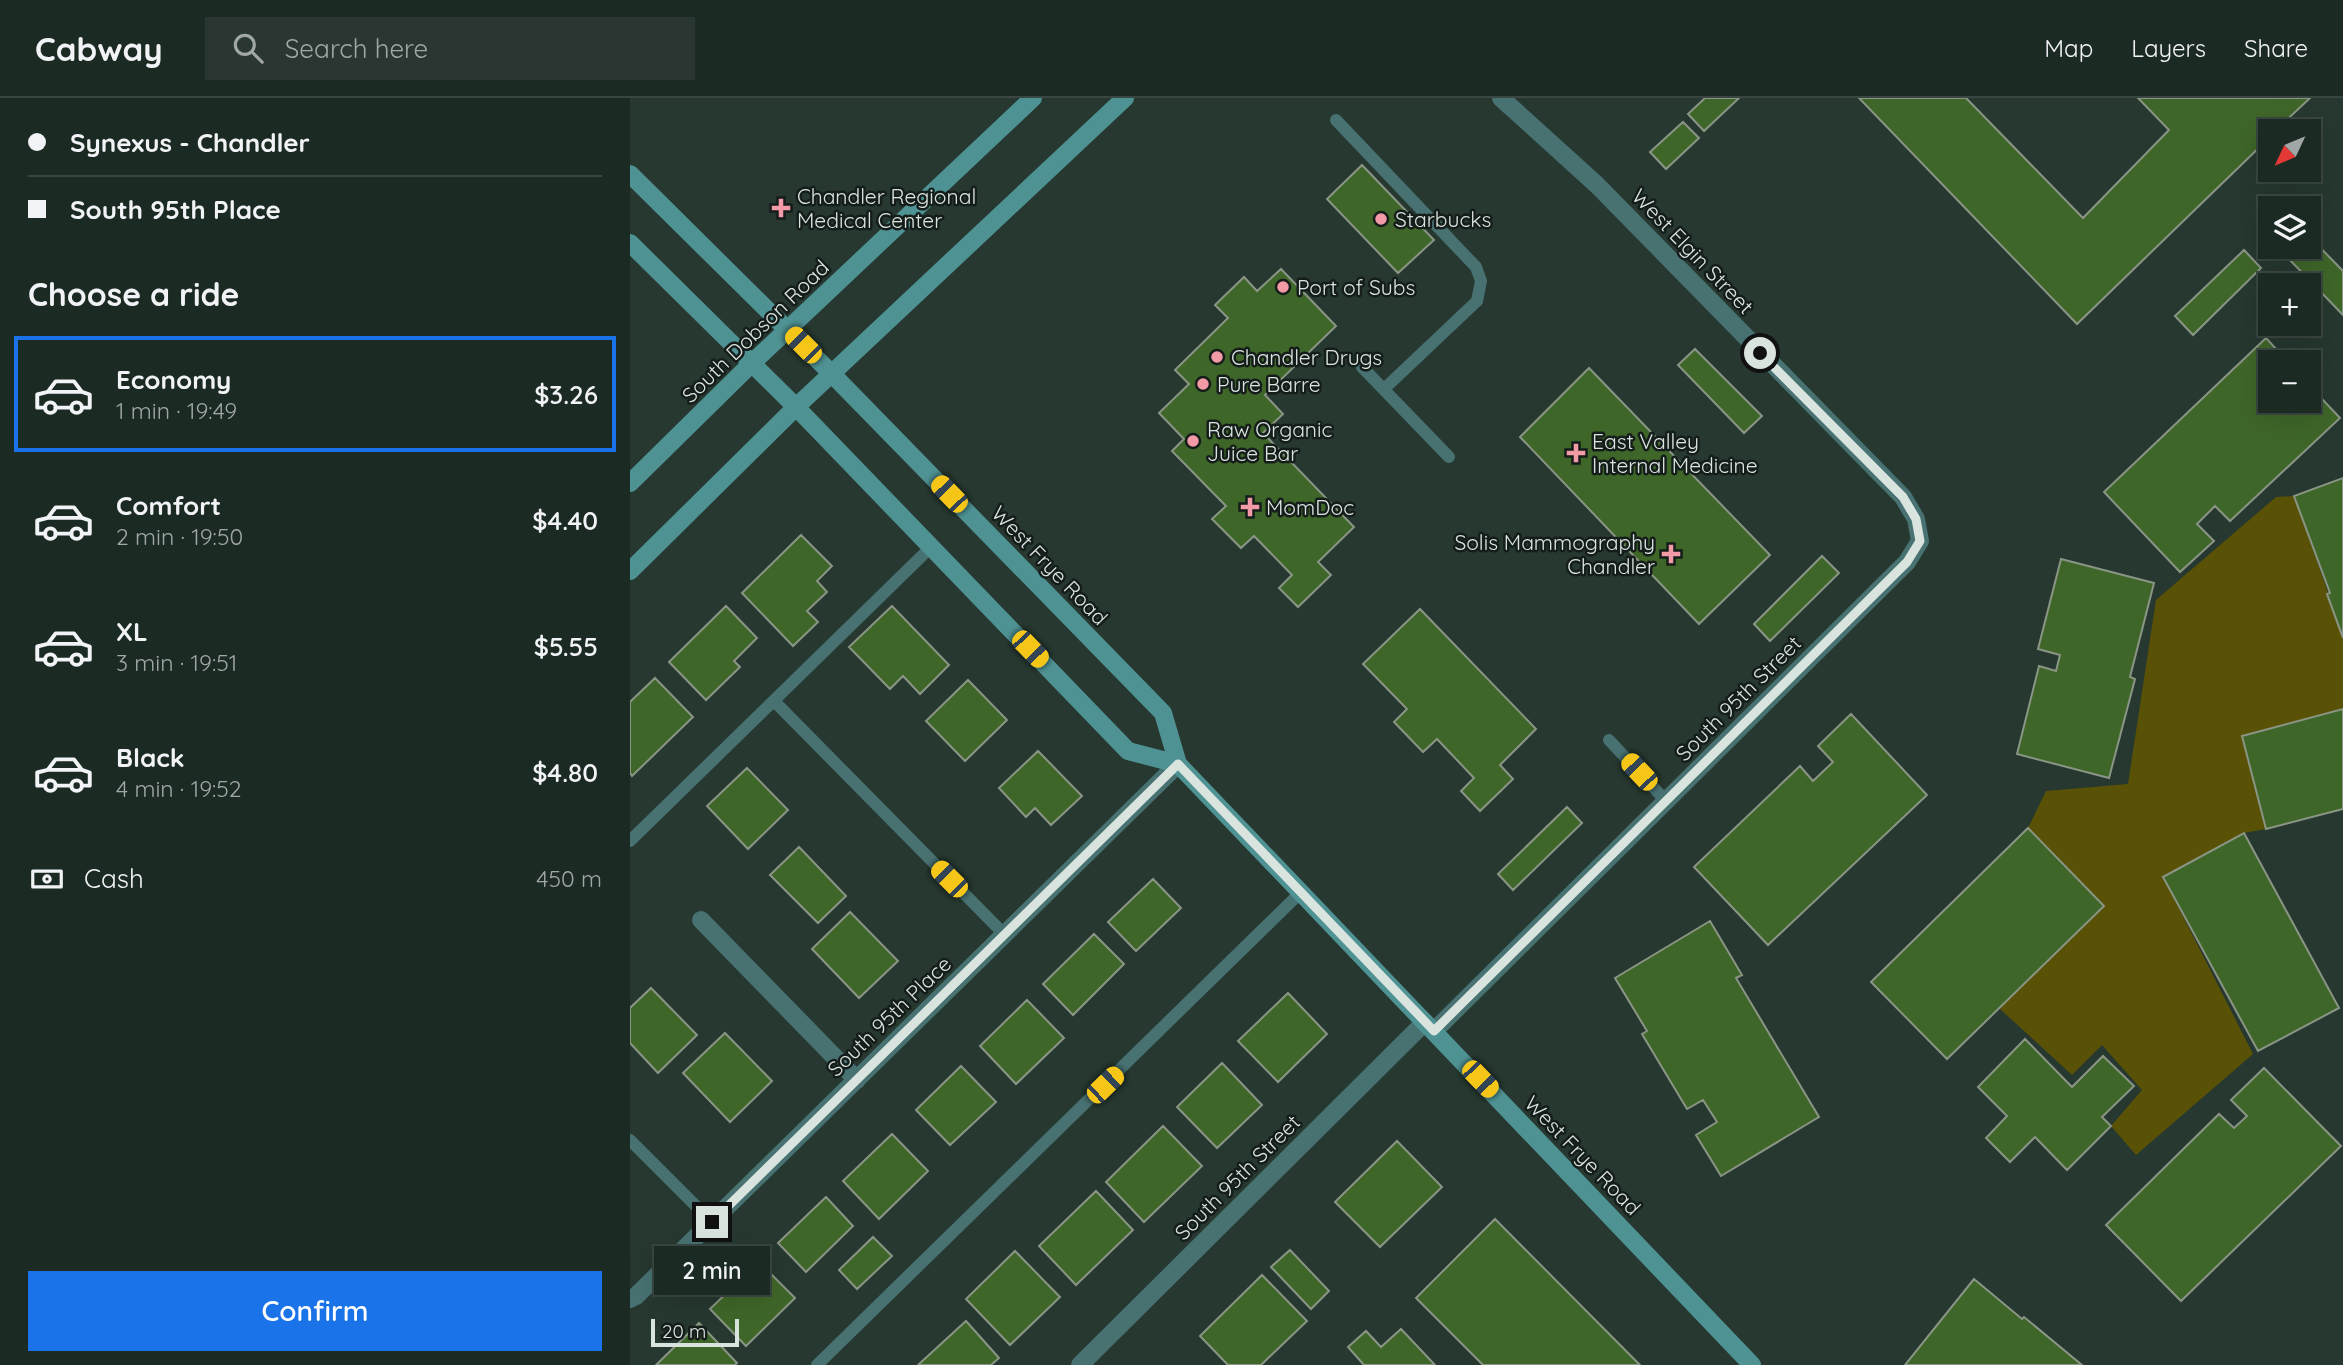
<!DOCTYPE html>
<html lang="en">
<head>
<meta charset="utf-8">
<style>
  body { margin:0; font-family:Quicksand,sans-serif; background:#293631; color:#f1f3f6; height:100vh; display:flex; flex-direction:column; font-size:26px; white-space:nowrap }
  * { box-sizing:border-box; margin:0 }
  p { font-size:23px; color:#a0a7a6 }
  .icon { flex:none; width:38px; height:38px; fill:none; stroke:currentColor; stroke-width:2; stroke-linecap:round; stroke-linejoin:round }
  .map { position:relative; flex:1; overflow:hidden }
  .drawer { display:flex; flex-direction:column; background:#1c2a24; width:630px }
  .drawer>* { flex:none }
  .banner { display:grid; align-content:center; height:154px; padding:0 28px; background:#1c2a24 }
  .needle { width:46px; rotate:226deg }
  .fabs { position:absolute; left:1628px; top:21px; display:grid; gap:14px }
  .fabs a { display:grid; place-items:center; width:63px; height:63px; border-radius:0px; background:#1c2a24; box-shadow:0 7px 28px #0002,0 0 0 2px #3a4641; font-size:35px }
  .scale { position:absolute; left:21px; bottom:18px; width:88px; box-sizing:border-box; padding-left:7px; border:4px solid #d9e4df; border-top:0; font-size:19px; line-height:24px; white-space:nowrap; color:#d9e4df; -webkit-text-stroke:5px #151d1a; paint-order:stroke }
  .end { position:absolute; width:32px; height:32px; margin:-16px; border:9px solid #d9e4df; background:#111; box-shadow:0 0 0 4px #111 }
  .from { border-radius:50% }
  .bubble { position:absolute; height:49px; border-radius:0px; background:#1c2a24; box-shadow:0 7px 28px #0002,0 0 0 2px #3a4641; font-size:23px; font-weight:600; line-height:49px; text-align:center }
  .car { position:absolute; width:21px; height:42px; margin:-21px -10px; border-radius:9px; box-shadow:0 0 5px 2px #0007; background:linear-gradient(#f5c518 24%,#345 0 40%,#f5c518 0 76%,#345 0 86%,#f5c518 0) }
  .banner b { display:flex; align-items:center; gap:24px; height:66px; font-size:26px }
  .banner b+b { border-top:2px solid #3a4641 }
  .banner i { width:18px; height:18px; background:#f1f3f6 }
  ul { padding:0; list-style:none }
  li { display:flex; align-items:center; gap:21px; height:116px; margin:0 14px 10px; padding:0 14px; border:4px solid transparent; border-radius:0px }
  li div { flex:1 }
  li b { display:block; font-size:26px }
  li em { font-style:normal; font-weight:600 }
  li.selected { border-color:#1a73e8 }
  li>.icon { width:63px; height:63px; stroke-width:1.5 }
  h2 { padding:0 28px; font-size:32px; line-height:84px }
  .pay { display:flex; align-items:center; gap:18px; height:77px; padding:0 28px; font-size:26px }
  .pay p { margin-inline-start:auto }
  .action { display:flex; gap:14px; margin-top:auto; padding:14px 28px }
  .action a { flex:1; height:80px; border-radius:0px; background:#1a73e8; color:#fff; font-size:28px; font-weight:600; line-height:80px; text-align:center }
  header { display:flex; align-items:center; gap:42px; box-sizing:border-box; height:98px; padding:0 35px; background:#1c2a24; border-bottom:2px solid #3a4641 }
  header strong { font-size:33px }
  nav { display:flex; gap:38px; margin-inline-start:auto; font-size:24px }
  .search { width:490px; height:63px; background:#293631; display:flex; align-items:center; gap:18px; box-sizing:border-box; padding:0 24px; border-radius:0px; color:#a0a7a6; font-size:26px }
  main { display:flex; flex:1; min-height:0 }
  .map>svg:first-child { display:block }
  .green { fill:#595206 }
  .building { fill:#3f6629; stroke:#8a9585; stroke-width:2 }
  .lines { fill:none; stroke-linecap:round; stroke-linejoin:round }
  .lane { stroke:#487172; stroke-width:12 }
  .street { stroke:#487172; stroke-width:18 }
  .secondary { stroke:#4f9294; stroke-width:18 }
  .route { stroke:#d9e4df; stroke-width:9 }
  .poi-dot { fill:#f39aa7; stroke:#151d1a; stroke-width:2.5 }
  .labels { text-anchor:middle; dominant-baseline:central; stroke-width:5; stroke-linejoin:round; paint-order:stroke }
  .poi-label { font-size:21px; fill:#d9e4df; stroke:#151d1a; text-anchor:start }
  .street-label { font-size:21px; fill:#d9e4df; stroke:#151d1a }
</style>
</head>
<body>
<header>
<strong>Cabway</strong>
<div class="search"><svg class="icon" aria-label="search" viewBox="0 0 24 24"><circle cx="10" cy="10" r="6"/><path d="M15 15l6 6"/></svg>Search here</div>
<nav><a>Map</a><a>Layers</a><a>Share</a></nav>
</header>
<main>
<section class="drawer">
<div class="banner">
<b><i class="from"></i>Synexus - Chandler</b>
<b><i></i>South 95th Place</b>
</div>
<h2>Choose a ride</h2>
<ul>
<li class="selected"><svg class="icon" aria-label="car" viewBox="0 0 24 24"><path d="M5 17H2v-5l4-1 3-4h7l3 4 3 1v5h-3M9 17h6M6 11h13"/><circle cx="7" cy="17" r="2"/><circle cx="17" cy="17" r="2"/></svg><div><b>Economy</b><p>1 min · 19:49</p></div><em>$3.26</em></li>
<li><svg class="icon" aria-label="car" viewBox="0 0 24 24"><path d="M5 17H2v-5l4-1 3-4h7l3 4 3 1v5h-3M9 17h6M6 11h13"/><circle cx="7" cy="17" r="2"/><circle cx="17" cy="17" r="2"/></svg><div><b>Comfort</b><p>2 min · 19:50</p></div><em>$4.40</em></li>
<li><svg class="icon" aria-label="car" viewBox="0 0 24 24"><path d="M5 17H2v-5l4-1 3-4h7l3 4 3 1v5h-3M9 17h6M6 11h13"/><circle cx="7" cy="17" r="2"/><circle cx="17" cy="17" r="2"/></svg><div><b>XL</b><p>3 min · 19:51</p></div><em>$5.55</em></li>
<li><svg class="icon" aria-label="car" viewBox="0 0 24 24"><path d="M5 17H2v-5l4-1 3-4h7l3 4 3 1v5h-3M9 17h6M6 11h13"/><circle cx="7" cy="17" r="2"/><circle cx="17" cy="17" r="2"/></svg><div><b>Black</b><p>4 min · 19:52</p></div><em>$4.80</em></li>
</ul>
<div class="pay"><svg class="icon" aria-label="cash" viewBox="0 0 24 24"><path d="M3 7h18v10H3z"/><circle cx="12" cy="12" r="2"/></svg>Cash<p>450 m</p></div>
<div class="action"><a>Confirm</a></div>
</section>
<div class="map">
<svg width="1713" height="1267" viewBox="0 0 1713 1267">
  <rect width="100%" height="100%" fill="#263830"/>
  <path class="green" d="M1664,398L1713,537V611L1636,731L1614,735L1533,779L1623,956L1506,1057L1481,1028L1512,992L1472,947L1442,977L1369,910L1474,808L1398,730L1416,693L1498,686L1526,502L1646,399Z"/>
  <path class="building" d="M1075,0H1109L1074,33L1058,16Z
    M1229,0H1336L1453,120L1539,32L1508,0H1680L1645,33H1640V39L1447,226Z
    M1053,24L1069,40L1036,71L1020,54Z
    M732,67L804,142L768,175L697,101Z
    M1679,138L1713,173V217L1657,159L1668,149H1678Z
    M1614,152L1631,170L1563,237L1545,218Z
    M651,171L706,228L635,297L653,316L633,335L724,429L688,464L701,477L668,509L649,490L662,477L624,438L611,450L582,421L596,408L542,353L554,341L529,315L559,286L545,272L598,220L585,207L614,179L627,193Z
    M1636,240L1658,264H1640V303H1678V286L1710,320L1600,423L1585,408L1567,426L1584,443L1550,474L1474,394Z
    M1065,251L1132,318L1114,335L1048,267Z
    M959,270L1140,457L1069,526L890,339Z
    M1713,380V540L1697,496L1700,495L1664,398Z
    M171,437L202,468L187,483L197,494L177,513L188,524L163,548L112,495Z
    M1192,458L1209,475L1140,543L1124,526Z
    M1431,461L1524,485L1500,579L1505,581L1479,680L1387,656L1409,568L1426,573L1430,557L1408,551Z
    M96,508L127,540L104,563L110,569L76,602L39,564Z
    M262,508L319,567L290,596L273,578L260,591L219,549Z
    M790,511L906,631L870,667L883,681L850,713L831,693L844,680L807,641L793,654L764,624L777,611L733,566Z
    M25,580L63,619L2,678L0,675V604Z
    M338,582L377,622L335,663L296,623Z
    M1713,611V711L1636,731L1612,638Z
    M1221,616L1297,697L1138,847L1064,769L1170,668L1183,683L1203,664L1188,648Z
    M408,653L452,698L421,727L405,710L396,719L369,690Z
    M117,670L158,712L118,751L77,708Z
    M937,709L952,725L883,792L868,776Z
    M1398,730L1474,808L1317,961L1241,884Z
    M1614,735L1709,910L1628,953L1533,779Z
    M169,749L216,798L188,825L140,777Z
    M523,781L551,810L506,853L478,824Z
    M220,814L268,863L229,900L182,851Z
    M1080,823L1112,877L1106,880L1189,1019L1091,1078L1066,1037L1087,1024L1073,1002L1057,1011L1012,936L1017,933L985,880Z
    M464,836L494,866L443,917L413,886Z
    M21,890L67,937L28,975L0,945V910Z
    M658,895L697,936L648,984L608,943Z
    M397,902L434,940L386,986L350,948Z
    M95,935L142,983L100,1024L53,975Z
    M1395,941L1442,989L1473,958L1504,988L1472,1019L1481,1028L1437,1072L1405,1039L1380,1064L1356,1040L1377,1018L1348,989Z
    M592,965L632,1007L587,1050L547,1009Z
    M331,968L366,1004L320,1047L286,1012Z
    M1634,970L1711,1048L1551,1203L1476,1127L1589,1016L1604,1030L1617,1018L1601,1002Z
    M533,1028L572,1068L514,1124L476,1084Z
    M262,1036L298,1073L249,1121L213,1083Z
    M767,1043L812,1089L750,1149L705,1104Z
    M466,1093L503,1132L446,1187L409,1148Z
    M196,1099L223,1128L176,1174L148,1145Z
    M865,1121L1010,1267H853L786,1200Z
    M243,1139L262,1158L227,1191L209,1172Z
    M660,1152L699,1193L681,1211L641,1169Z
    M385,1153L430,1199L380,1247L336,1201Z
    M129,1164L165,1200L116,1248L80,1211Z
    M632,1177L677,1223L631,1267H598L570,1238Z
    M1344,1181L1392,1221L1394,1219L1452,1267H1275Z
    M336,1223L369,1260L361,1267H288Z
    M69,1225L107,1265L105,1267H26Z
    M771,1231L805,1267H734L718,1249L736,1233L751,1249Z"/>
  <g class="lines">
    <path class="lane" d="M706,22L846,169L851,183L847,203L754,291
      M732,269L819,359
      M144,603L375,837
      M979,642L1036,703
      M0,743L301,449
      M0,1042L82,1124
      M187,1267L671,794"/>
    <path class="street" d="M71,822L227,982
      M804,933L1277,464L1290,443L1286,421L1273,399L967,87L871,0
      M0,1201L6,1198L548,666
      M450,1267L795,924"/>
    <path class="secondary" d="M0,76L202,276L533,615L548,666L1122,1267
      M0,145L166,309L498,653L548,666
      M0,385L122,265L403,0
      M0,473L166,309L495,0"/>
  </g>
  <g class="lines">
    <path class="route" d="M82,1124L548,666L804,933L1277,464L1290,443L1286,421L1273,399L1130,255"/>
  </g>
  <g class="poi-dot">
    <path d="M147.5 99.5h7v7h7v7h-7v7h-7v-7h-7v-7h7z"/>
    <circle cx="751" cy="121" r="7"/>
    <circle cx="653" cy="189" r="7"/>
    <circle cx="587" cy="259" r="7"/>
    <circle cx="573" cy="286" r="7"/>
    <circle cx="563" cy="343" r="7"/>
    <path d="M942.5 344.5h7v7h7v7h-7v7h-7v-7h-7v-7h7z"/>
    <path d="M616.5 398.5h7v7h7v7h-7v7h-7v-7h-7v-7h7z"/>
    <path d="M1037.5 445.5h7v7h7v7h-7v7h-7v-7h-7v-7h7z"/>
  </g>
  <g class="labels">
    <g class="poi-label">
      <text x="167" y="98">Chandler Regional<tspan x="167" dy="24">Medical Center</tspan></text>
      <text x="765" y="121">Starbucks</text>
      <text x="667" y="189">Port of Subs</text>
      <text x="601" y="259">Chandler Drugs</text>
      <text x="587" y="286">Pure Barre</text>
      <text x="577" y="331">Raw Organic<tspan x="577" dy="24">Juice Bar</tspan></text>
      <text x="962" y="343">East Valley<tspan x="962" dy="24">Internal Medicine</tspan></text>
      <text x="636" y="409">MomDoc</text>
      <text x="1025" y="444" text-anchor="end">Solis Mammography<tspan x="1025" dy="24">Chandler</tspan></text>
    </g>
    <g class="street-label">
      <text transform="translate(1063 153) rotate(46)">West Elgin Street</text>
      <text transform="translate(125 233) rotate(-44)">South Dobson Road</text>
      <text transform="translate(420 467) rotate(46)">West Frye Road</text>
      <text transform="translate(1108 600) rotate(-45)">South 95th Street</text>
      <text transform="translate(259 918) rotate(-44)">South 95th Place</text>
      <text transform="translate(953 1057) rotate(46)">West Frye Road</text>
      <text transform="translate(607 1079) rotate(-45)">South 95th Street</text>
    </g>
  </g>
</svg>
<div class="fabs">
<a><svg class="needle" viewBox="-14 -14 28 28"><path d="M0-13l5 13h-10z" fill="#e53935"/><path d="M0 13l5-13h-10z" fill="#a0a7a6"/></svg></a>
<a><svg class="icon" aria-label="layers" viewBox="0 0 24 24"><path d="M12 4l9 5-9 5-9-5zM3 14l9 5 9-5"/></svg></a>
<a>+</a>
<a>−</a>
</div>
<div class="scale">20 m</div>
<i class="end from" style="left:1130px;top:255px"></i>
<i class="end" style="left:82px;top:1124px"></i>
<div class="bubble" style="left:24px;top:1148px;width:116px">2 min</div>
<i class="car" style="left:173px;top:247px;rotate:315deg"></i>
<i class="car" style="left:319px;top:396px;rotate:316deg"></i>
<i class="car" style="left:400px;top:551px;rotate:136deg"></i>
<i class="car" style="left:1009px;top:674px;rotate:317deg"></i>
<i class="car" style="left:319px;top:781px;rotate:315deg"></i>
<i class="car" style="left:850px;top:981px;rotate:136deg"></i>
<i class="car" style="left:475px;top:987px;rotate:46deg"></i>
</div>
</main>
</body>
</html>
